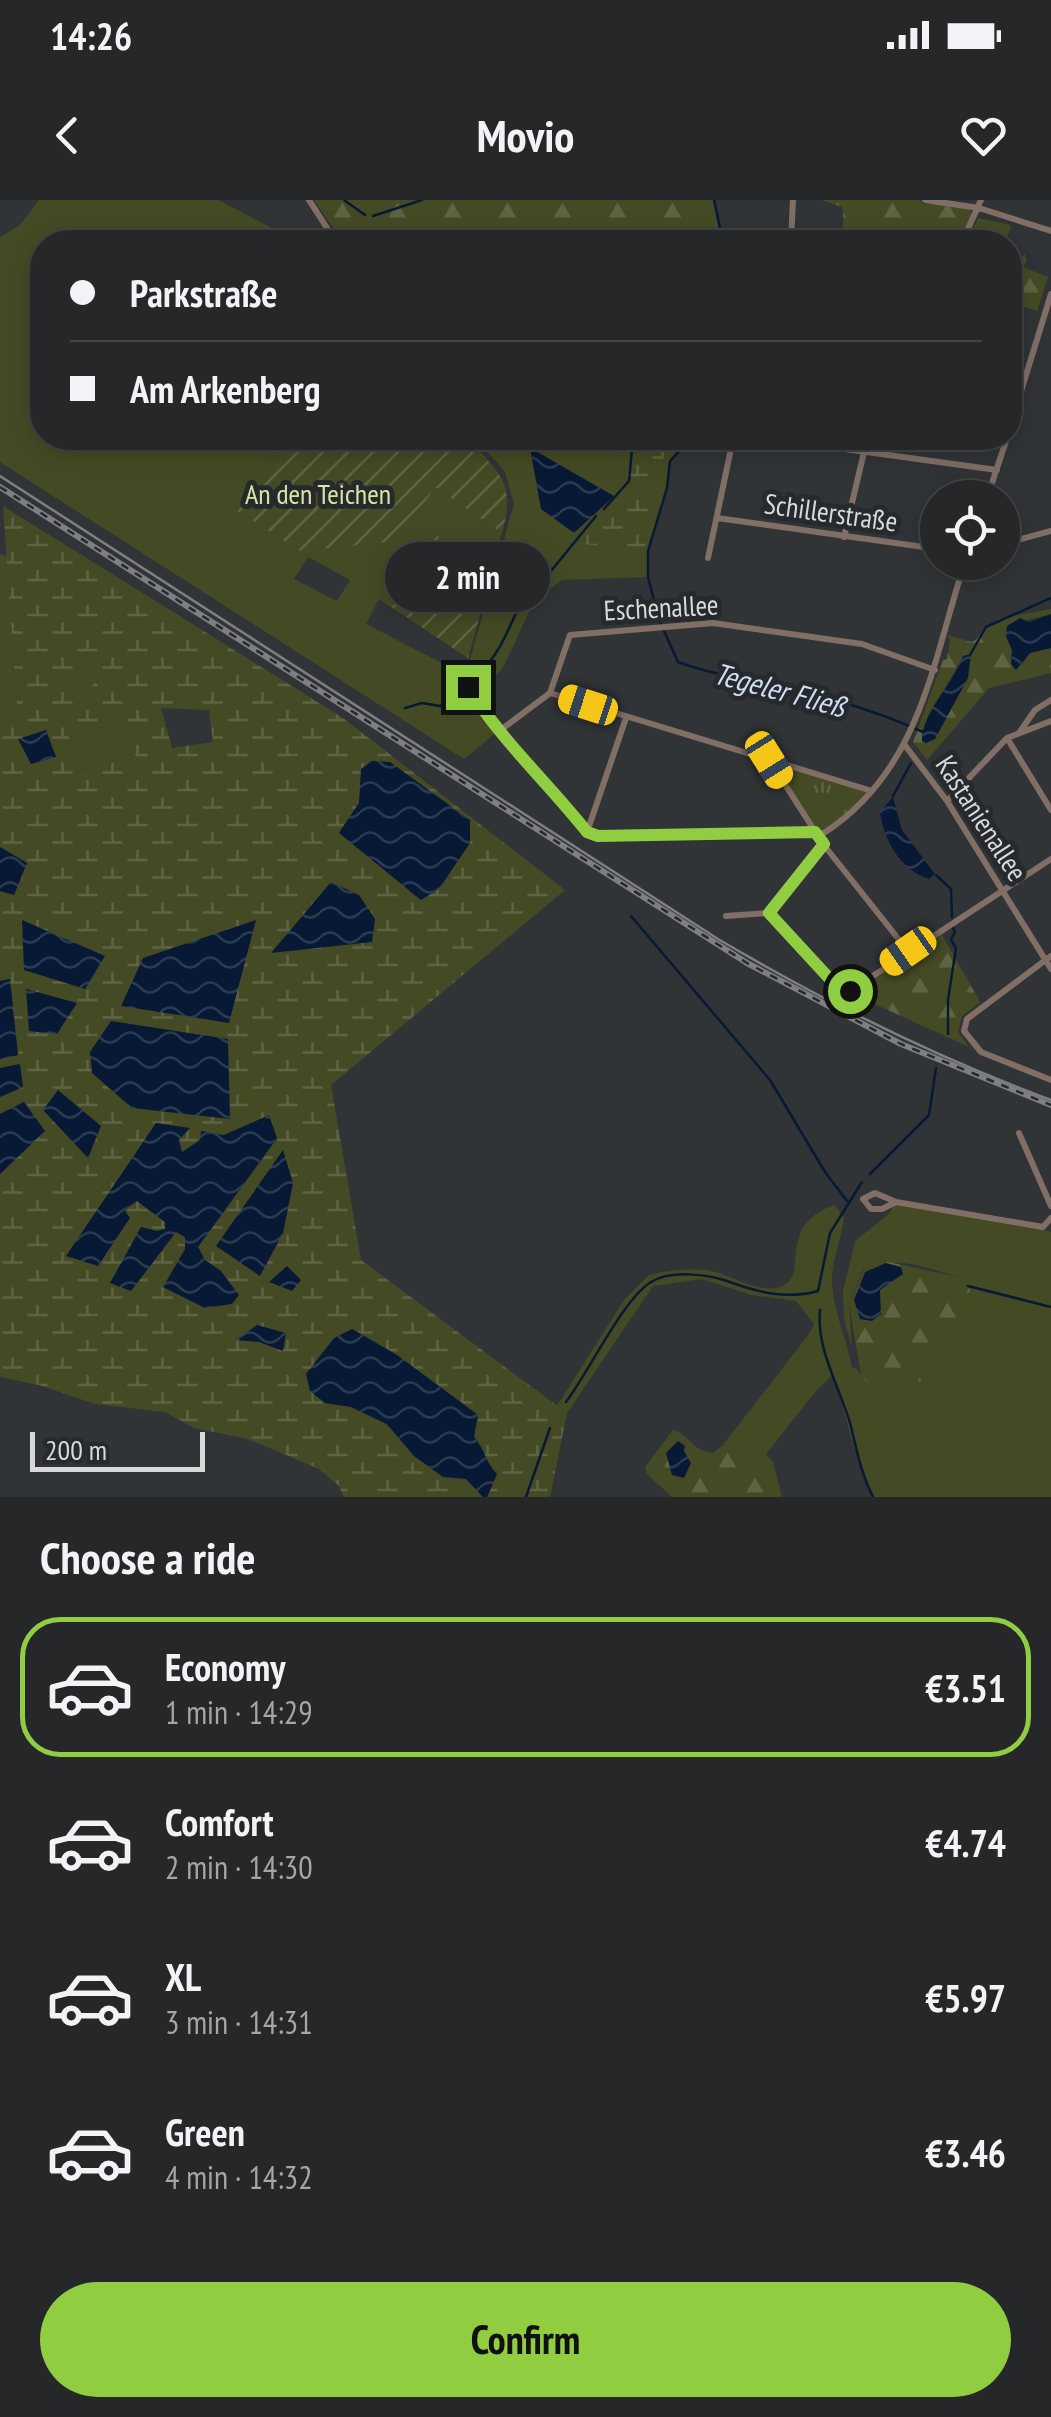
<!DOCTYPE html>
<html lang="en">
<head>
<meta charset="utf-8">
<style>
  body { margin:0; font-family:"PT Sans Narrow",sans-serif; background:#2d2f31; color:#f1f3f6; height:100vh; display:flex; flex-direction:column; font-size:38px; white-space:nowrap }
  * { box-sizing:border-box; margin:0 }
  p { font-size:32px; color:#a3a5a8 }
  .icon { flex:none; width:55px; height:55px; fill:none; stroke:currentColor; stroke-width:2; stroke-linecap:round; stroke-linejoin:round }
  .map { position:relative; height:1297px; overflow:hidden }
  .sheet { display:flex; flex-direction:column; background:#252729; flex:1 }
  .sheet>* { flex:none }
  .banner { position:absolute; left:30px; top:30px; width:992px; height:220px; border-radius:40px; box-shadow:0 5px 25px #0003,0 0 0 2px #424446; display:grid; align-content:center; height:220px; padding:0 40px; background:#252729 }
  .tools { position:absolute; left:920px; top:280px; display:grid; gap:20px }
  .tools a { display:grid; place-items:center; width:100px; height:100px; border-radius:50%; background:#252729; box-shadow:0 5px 25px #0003,0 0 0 2px #424446; font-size:50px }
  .scale { position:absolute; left:30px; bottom:25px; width:175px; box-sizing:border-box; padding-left:10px; border:5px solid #d7d9db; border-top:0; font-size:28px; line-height:35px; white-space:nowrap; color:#d7d9db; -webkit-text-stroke:8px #272a2d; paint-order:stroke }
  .end { position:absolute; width:45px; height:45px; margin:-22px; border:12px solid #90cd41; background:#111; box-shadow:0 0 0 5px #111 }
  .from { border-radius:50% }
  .bubble { position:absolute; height:70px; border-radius:35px; background:#252729; box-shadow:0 5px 25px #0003,0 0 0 2px #424446; font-size:32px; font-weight:700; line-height:70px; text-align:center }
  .car { position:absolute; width:30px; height:60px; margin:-30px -15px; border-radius:12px; box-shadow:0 0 8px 2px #0007; background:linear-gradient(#f5c518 24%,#345 0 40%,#f5c518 0 76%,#345 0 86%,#f5c518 0) }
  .banner b { display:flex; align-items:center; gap:35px; height:95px; font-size:38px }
  .banner b+b { border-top:2px solid #424446 }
  .banner i { width:25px; height:25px; background:#f1f3f6 }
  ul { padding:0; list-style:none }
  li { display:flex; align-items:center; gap:30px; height:140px; margin:0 20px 15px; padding:0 20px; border:5px solid transparent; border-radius:40px }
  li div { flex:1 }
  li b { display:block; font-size:38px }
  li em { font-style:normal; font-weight:700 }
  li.on { border-color:#90cd41 }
  li>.icon { width:90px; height:90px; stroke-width:1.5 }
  h2 { padding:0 40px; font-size:45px; line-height:120px }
  .button { display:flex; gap:20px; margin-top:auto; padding:20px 40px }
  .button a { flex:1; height:115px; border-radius:60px; background:#90cd41; color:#111; font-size:40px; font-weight:700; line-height:115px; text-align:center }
  .status { display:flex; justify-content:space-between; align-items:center; height:70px; padding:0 50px; background:#252729; direction:ltr }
  .status svg { height:28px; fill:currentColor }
  header { display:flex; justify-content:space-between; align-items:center; height:130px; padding:0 40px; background:#252729; font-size:45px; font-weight:700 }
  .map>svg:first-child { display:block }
  .grass { fill:#444b24; fill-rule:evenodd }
  .forest { fill:url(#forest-firs); fill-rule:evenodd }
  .wetland { fill:url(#wetland-marsh); fill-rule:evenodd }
  .park { fill:url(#park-tufts) }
  .garden { fill:url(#garden-furrows) }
  .water { fill:url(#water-waves) }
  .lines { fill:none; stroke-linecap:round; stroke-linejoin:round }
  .stream { stroke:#071935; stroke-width:2.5 }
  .minor { stroke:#816f66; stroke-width:6 }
  .tram { stroke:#7d7f82; stroke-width:2.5 }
  .rail-casing { stroke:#7d7f82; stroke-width:6 }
  .rail { stroke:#272a2d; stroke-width:2.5; stroke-dasharray:8; stroke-linecap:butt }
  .route { stroke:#90cd41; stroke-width:12 }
  .labels { text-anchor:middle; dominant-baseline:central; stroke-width:10; stroke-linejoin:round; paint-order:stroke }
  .park-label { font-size:28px; fill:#d8e6a2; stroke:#272a2d }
  .street-label { font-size:28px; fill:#d7d9db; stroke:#272a2d }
  .water-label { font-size:30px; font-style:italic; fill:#cfdef6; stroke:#272a2d }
</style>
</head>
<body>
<div class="status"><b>14:26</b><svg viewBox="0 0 49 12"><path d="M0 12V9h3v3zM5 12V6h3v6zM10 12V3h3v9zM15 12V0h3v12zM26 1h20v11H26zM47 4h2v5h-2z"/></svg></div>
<header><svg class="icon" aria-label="back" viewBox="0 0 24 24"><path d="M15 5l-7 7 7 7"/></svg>Movio<svg class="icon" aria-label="heart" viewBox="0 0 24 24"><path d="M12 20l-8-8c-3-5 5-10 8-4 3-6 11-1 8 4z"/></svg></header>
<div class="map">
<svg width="1051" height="1297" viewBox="0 0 1051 1297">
  <defs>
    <pattern id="forest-firs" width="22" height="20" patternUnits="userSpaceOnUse" patternTransform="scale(2.5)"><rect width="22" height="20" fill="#444b24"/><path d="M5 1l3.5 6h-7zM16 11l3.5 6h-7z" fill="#5e6443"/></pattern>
    <pattern id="wetland-marsh" width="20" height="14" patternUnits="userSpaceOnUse" patternTransform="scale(2.5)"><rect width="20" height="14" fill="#444b24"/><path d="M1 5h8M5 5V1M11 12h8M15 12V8" fill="none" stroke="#5e6443"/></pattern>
    <pattern id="park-tufts" width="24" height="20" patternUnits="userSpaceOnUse" patternTransform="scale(2.5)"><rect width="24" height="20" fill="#444b24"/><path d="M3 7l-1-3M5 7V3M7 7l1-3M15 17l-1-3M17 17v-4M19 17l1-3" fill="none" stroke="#5e6443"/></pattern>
    <pattern id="garden-furrows" width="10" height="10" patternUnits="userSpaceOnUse" patternTransform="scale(2.5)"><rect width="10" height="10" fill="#444b24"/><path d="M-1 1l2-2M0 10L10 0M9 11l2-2" fill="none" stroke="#5e6443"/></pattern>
    <pattern id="water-waves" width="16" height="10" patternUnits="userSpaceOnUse" patternTransform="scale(2.5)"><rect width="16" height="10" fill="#071935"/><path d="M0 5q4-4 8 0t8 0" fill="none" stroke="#2a3a52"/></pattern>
  </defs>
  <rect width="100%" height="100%" fill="#313437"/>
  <path class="grass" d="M39,0H218L299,42H42V238H290L233,308L399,341L435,287L502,333L490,371L413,393L379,399L366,424L461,473L497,532L464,559L0,262V37L20,25ZM308,357L350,380L337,401L294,379Z
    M476,238H623L626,294L645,350L653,282L672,238H691L670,261L667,288L648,351V377L562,380L534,401L502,470L474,491L469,478L470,460L514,304L505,272ZM531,248L613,296L614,297L573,333Z
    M0,354L7,356L17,508L0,539Z
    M81,457L97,468V477L83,503L74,504L63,490Z
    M129,525L137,558L78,570L67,531Z
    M895,1002L1030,1024L1051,1032V1297H873C854,1258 847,1216 833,1175L815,1192L766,1254L750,1257L739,1248L723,1245L809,1134L814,1124L796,1101L752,1095L702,1079L653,1086L567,1213L557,1206L624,1100L649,1075C668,1070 692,1068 711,1071C733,1075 764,1098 786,1084C807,1071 778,1025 834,1005L844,1017C842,1037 831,1063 832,1081C833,1112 847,1138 852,1168L857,1169L861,1175L928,1171L967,1103L962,1078C925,1068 899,1054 863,1070L849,1104L852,1148L844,1119L843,1092L855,1041L890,1013Z"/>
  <path class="forest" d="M314,0H714L723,42H343Z
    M822,0H920L923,4H947L971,10L972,16L959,42H894L889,37L863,42H803C825,33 850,46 842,7Z
    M978,18L1011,25L1006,42H973L968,38Z
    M1025,54L1027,61L1023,67L1048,77L1037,111L1022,106L1025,95L1018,89L1010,97V57L1018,61Z
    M1051,409V414L1023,421L1006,436L1012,450L1010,459L1022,465L1030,453L1051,448V473L989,488L927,560L913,542L943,460L947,459L950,440L947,435L971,442L976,440L986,426L1002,418ZM963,456L935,539L926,543L922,541V531Z
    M941,733L980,802L962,816L958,832L969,847L853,794Z
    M884,1061L962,1078L970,1090L967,1103L928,1171L920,1181L893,1190L871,1186L861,1175L849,1104L864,1070Z
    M673,1230C690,1235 690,1250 713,1253L723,1245L739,1248L751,1257L766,1254L773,1262L782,1297H672L647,1274L645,1267Z"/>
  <path class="wetland" d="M623,238H672L653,282L645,350L574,343L626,294Z
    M3,306L343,518L565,690L331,885L361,1060L567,1213L550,1297H487L497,1274C485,1262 485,1249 474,1237L478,1215L397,1155L353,1129L325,1203L351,1207L387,1225L414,1256L442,1276L466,1279L483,1297H344L339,1286L319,1269L248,1239L194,1228L165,1212L95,1204L39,1185L0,1177V974L44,931L24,902L0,914V897L23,887L19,864L0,868V859L18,855L9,779L0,781V691L14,694L27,663L0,647V539L17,508ZM82,458L97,468V477L83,503L74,504L64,490ZM161,508L209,510L213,542L172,548ZM129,525L136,558L79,570L67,531ZM359,603L420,700L339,632ZM269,916L277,939L198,1047L205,1060L221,1071L185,1049V1037L176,1032L132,1090L111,1083L141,1027L157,1031L165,1029V1022L137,1001L66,1056L156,923L189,929L179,940L181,953L201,940L224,935ZM283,951L293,983L283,1033Z"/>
  <path class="park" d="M770,561L872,591L824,633L816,632Z"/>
  <path class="garden" d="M290,238H467C500,273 516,283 502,333L435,287L399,341L300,351L233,308Z
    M430,331L492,372L468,458L379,399L413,393Z"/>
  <path class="water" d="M530,248L614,296L574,333L541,309Z
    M1051,414V448L1030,453L1016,470L1011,464L1012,450L1006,436L1007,426L1020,418L1029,422Z
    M971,454L968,478L935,539L926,543L922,541C923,509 953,485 963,456Z
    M46,530L56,557L31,564L18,539Z
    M372,561L390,562L470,620V643L439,689L421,700L339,633L359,603L361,569Z
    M893,597L902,630L935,674L929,679C900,670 884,640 880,612Z
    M0,647L27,663L14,695L0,691Z
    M331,682L359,695L375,719L372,742L271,753Z
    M22,720L105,756L85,789L24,770Z
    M256,720L229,823L121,806L143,758Z
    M10,779L18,855L0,859V781Z
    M26,789L77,803L57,834L29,831Z
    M111,821L228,839L230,919L132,908L92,873L90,852Z
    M20,864L23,887L0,897V868Z
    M58,890L101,926L88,958L43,910Z
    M24,902L45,931L0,974V914Z
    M269,915L277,938L198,1047L205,1060L221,1071L239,1095L232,1104L205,1108L163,1087L185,1049V1037L176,1032L131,1091L110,1083L141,1027L157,1031L165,1029V1022L137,1001L124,1009L130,1018L98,1066L66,1056L156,923L190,928L179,940L182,952L200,940L201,931L224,935Z
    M283,950L293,983L283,1033L260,1076L216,1046Z
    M886,1063L901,1067L903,1074L880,1090L881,1114L872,1121L860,1119L854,1100L865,1072Z
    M287,1066L301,1080L292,1091L269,1082Z
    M257,1125L286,1133L283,1151L259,1142L235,1140Z
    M352,1129L397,1155L478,1215L474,1237C485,1249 485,1262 497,1274L487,1297H483L466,1279L443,1277L414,1256L387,1224L351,1207L325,1203L310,1191L306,1174L334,1138Z
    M678,1241L685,1246L684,1251L691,1263L684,1278L672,1275L666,1253Z"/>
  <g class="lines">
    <path class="stream" d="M344,0L365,15
      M714,0L723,42
      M373,16L422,0
      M691,238L670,261L667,288L648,351V377L659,420L678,462C722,478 768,482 813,494C851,504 888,516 923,532
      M604,309L629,281L633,238
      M970,455L986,427L1051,398
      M478,474C507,448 512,413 533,380L546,377L596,316
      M405,508L422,503L440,506L464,491
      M893,596L911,563
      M936,675L951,689L952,717
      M631,716L770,880L825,972L847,1001
      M948,834V800L956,748L951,740L955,732L952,726
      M870,974L929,915L936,868
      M968,1086L1051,1107
      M820,1110C816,1148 839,1186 850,1223C857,1250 860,1271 873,1297
      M566,1202C589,1172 623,1099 651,1082C670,1070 707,1074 727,1081C757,1092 786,1100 818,1091L830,1033L862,982
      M526,1297L550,1228"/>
    <path class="minor" d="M309,0L336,42
      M925,0L979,8L1051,31
      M791,42L793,0
      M962,42L981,0
      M1010,186L1021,189
      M1010,227L1051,94
      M765,238L997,270
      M987,298L1007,238
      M717,318L938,349
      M844,337L864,252L871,238
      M1002,344L1051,331
      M708,358L731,249L736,238
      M468,487C502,539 547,583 587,632
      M550,493L872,591
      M498,532L550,493L570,435L713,423L862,444L935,470
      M1019,533L1035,510L1051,500
      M1007,538L1051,610
      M904,544L947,601L1051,769
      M770,561L823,644L908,751
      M947,601L1007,538L1051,521
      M587,632L597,637L824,633C921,570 932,462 965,362
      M587,632L626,518
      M769,713L841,789L850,791L1051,659
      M726,716L769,713L823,644
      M1051,756L967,819L964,831L981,852L1051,880
      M1019,933L1051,1006
      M896,1002L875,993L863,999L871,1009H882L896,1002L1043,1027L1051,1018"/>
    <path class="tram" d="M0,276L718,739C825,802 935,857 1051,900"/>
    <defs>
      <path id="rail" d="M0,287L747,763L901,844L1051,905"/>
    </defs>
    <use href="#rail" class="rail-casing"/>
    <use href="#rail" class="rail"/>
  </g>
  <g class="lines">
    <path class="route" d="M468,487C501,540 548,583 587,632L598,636L815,632L824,644L769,713L840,790L850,791"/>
  </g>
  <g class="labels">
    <g class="park-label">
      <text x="318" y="293">An den Teichen</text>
    </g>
    <g class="street-label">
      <text transform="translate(831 312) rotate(8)">Schillerstraße</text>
      <text transform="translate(661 407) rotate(-3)">Eschenallee</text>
      <text transform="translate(982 618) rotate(57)">Kastanienallee</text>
    </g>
    <g class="water-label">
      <text transform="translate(780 489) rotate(15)">Tegeler Fließ</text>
    </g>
  </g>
</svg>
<div class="tools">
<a><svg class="icon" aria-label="locate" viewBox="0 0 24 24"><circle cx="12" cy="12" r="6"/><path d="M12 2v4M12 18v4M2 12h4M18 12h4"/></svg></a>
</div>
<div class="scale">200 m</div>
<i class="end from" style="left:850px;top:791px"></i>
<i class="end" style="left:468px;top:487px"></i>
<div class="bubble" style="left:385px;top:342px;width:165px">2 min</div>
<i class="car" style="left:588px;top:505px;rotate:288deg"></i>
<i class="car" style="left:769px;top:560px;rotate:148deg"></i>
<i class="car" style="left:908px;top:751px;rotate:235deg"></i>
<div class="banner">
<b><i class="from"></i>Parkstraße</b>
<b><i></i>Am Arkenberg</b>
</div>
</div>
<section class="sheet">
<h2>Choose a ride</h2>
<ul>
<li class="on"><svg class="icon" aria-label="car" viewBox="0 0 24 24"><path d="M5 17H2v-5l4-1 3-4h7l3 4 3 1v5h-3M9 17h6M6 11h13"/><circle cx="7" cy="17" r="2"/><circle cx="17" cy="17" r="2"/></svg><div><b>Economy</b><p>1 min · 14:29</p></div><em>€3.51</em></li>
<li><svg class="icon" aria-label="car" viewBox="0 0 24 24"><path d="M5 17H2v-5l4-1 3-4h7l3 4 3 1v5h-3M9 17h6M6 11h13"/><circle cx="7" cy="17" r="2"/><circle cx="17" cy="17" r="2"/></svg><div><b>Comfort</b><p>2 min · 14:30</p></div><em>€4.74</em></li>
<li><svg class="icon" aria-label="car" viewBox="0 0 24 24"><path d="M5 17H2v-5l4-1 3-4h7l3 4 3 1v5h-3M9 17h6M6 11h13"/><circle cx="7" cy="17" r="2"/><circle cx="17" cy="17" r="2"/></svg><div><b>XL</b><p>3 min · 14:31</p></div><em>€5.97</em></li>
<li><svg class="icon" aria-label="car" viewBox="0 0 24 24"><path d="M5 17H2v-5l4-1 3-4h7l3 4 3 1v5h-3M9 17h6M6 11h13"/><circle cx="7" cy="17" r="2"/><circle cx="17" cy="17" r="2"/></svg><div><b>Green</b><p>4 min · 14:32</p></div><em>€3.46</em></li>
</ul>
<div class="button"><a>Confirm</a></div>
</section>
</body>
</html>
